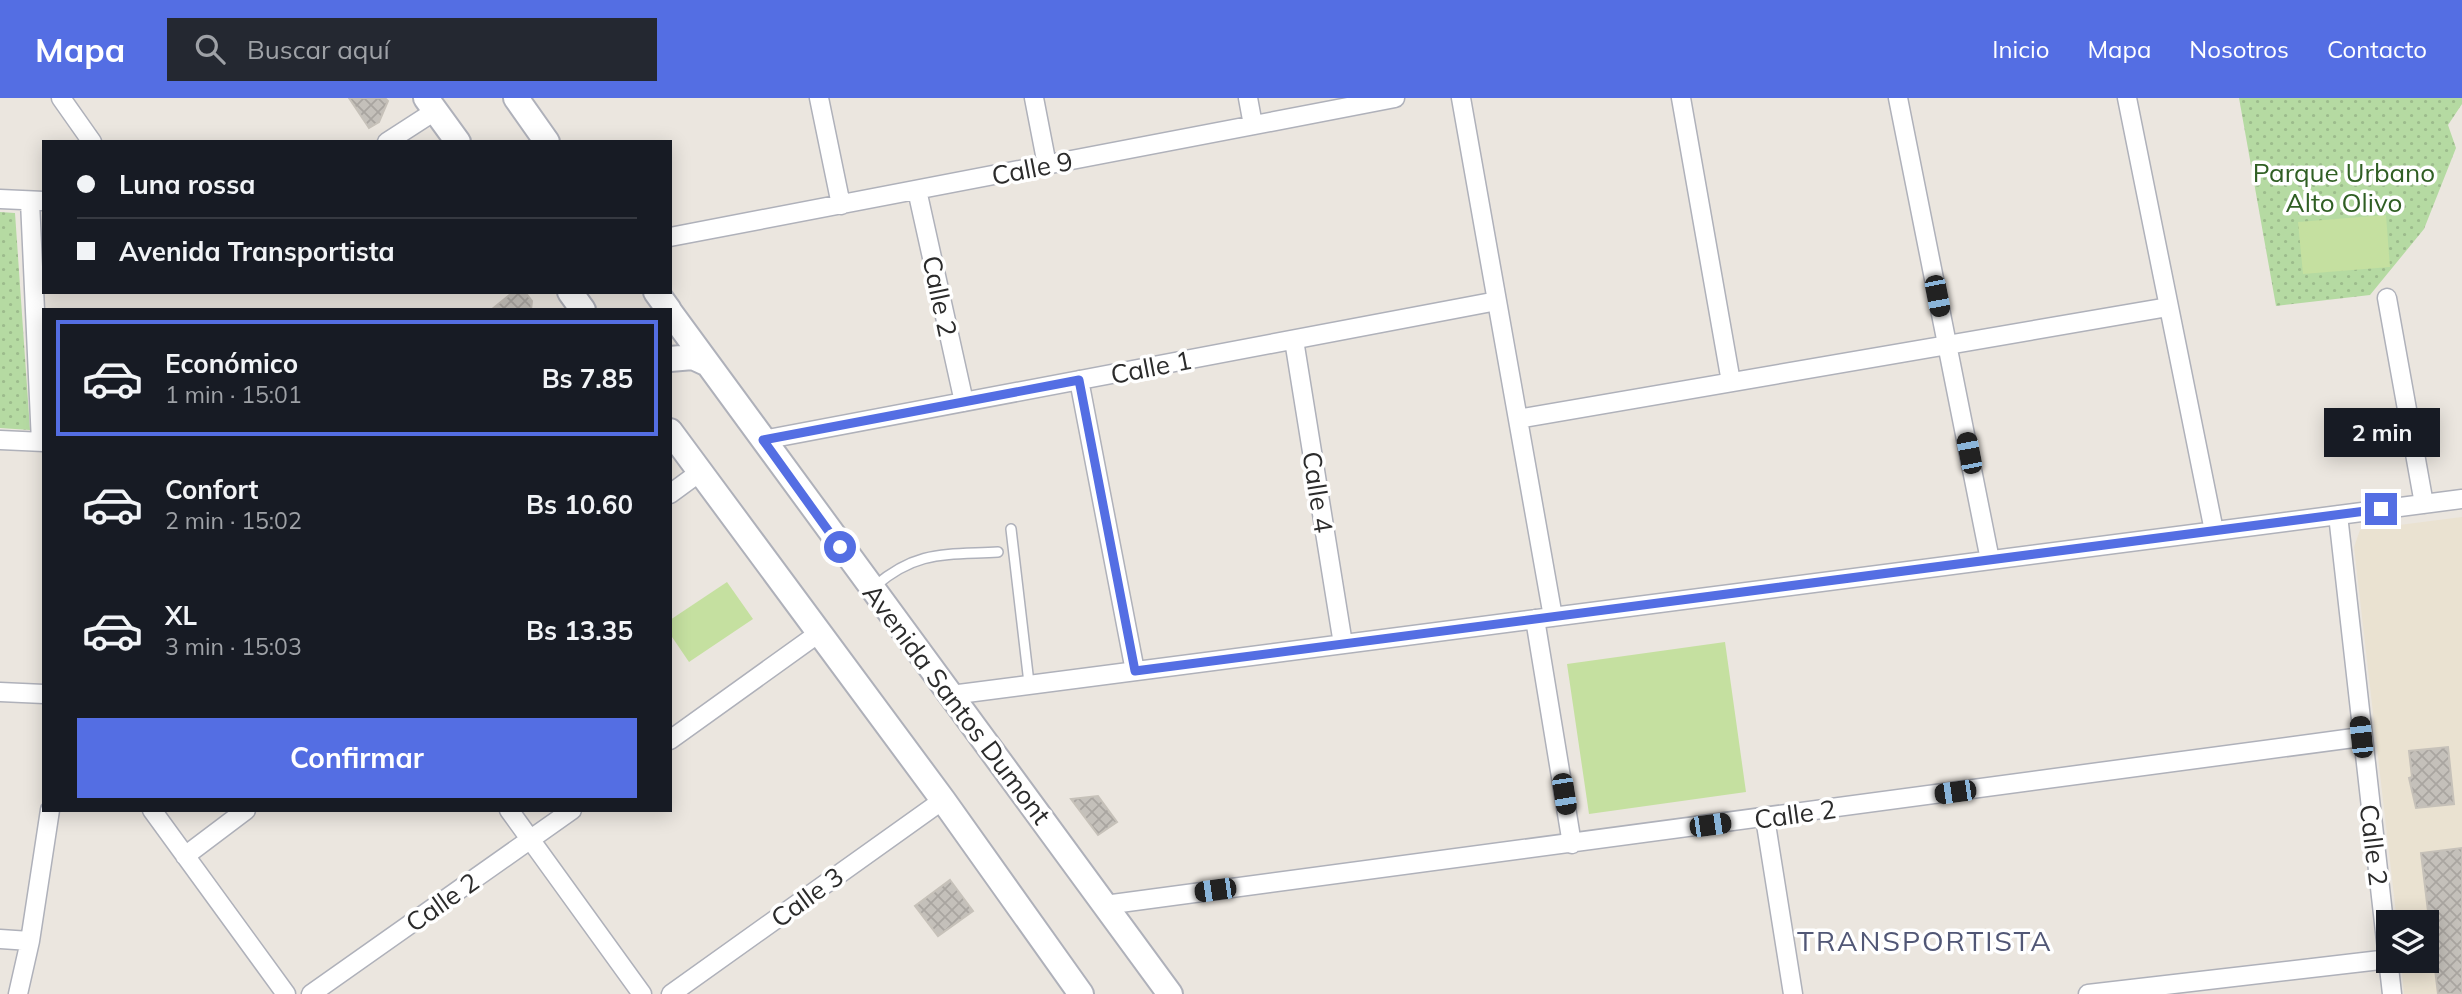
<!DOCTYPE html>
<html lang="es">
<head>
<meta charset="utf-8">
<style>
  body { margin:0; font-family:Mulish,sans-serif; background:#242831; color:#f1f3f6; height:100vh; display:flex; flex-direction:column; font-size:26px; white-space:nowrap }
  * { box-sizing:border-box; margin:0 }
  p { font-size:23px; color:#9ea1a6 }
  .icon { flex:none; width:38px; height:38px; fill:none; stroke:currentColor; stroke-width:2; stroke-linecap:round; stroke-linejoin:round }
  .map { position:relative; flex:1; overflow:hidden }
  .drawer { position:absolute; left:42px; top:210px; width:630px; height:504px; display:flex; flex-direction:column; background:#171b24; border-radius:0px; box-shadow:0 4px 18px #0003 }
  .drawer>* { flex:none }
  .top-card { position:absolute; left:42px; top:42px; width:630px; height:154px; border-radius:0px; box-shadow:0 4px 18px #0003; display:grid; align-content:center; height:154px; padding:0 35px; background:#171b24 }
  .buttons { position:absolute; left:2376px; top:812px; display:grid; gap:14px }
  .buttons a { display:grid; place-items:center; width:63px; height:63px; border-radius:0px; background:#171b24; box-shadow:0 4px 18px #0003; font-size:35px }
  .end { position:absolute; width:32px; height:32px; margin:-16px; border:9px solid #546ee3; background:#fff; box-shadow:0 0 0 4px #fff }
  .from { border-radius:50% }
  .bubble { position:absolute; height:49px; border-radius:0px; background:#171b24; box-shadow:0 4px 18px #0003; font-size:23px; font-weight:700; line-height:49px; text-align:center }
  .car { position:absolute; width:21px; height:42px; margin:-21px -10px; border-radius:9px; box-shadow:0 0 5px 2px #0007; background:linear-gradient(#222 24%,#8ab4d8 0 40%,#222 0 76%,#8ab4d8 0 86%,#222 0) }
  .top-card b { display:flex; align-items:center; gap:24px; height:66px; font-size:26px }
  .top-card b+b { border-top:2px solid #363941 }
  .top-card i { width:18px; height:18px; background:#f1f3f6 }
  ul { padding:12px 0 0; list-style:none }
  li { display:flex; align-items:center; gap:21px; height:116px; margin:0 14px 10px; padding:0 21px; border:4px solid transparent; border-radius:0px }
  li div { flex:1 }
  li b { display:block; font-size:26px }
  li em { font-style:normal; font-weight:700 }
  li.active { border-color:#546ee3 }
  li>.icon { width:63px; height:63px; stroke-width:1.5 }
  .primary-button { display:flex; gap:14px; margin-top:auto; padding:14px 35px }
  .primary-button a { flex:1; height:80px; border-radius:0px; background:#546ee3; color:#fff; font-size:28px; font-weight:700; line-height:80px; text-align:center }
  header { display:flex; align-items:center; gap:42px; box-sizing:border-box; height:98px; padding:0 35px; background:#546ee3; color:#fff }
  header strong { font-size:33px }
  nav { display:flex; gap:38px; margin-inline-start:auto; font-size:24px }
  .search { width:490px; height:63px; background:#242831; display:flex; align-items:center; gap:18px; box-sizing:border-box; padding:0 24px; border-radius:0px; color:#9ea1a6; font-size:26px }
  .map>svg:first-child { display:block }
  .education { fill:#eae2d1 }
  .park { fill:url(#park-dots) }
  .pitch { fill:#c5e0a0 }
  .building { fill:url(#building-cross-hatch); stroke:#c6c1b9; stroke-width:2 }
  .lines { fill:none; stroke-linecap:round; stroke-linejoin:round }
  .lane-casing { stroke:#afb1ba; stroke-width:12 }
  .street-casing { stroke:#afb1ba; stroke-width:21 }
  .secondary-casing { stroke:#afb1ba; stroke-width:28 }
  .lane { stroke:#fff; stroke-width:9 }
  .street { stroke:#fff; stroke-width:18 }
  .secondary { stroke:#fff; stroke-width:24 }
  .route { stroke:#546ee3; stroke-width:9 }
  .labels { text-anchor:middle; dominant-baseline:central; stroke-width:7; stroke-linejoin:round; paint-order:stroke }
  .street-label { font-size:26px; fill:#2b2b2b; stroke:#fff }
  .park-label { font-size:26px; fill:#305f24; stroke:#fff }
  .neighbourhood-label { font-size:28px; letter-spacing:2px; fill:#515776; stroke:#fff }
</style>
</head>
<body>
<header>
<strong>Mapa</strong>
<div class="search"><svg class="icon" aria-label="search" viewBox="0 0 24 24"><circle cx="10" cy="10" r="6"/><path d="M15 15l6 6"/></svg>Buscar aquí</div>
<nav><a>Inicio</a><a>Mapa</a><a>Nosotros</a><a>Contacto</a></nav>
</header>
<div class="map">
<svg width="2462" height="896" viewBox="0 0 2462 896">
  <defs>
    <pattern id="park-dots" width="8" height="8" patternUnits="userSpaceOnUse" patternTransform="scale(1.75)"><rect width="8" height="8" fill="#b5daa2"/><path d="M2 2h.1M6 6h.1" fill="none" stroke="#9cbb8c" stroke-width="1.8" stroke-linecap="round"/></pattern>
    <pattern id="building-cross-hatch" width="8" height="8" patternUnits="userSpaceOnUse" patternTransform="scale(1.75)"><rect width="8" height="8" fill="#c4c0ba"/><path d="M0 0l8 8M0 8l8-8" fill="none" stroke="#a9a5a0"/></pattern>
  </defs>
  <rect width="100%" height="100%" fill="#ebe6df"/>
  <path class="education" d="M2462,419V896H2404L2401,863H2427V824H2397L2354,449L2360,432Z"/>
  <path class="park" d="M2239,0H2462V6L2448,27L2456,50L2424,131L2370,197L2276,208Z
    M0,114L15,115L30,332L0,330Z"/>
  <path class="pitch" d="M2386,117L2390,169L2303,176L2298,124Z
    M727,484L753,521L689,564L670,536V522Z
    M1725,544L1746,694L1589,716L1567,566Z"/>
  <path class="building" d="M349,0H385L388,3L379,24L369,30Z
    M513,194H525L532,203L531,212H491Z
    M2448,649L2454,706L2416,710L2409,680L2412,679L2409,653Z
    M1098,698L1117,724L1098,737L1071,701Z
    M2462,750V896H2438L2421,755Z
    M950,782L973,813L938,838L915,808Z"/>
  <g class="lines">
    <defs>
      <path id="lane" d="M1011,431L1029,585
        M875,488C917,452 945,457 998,454"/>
      <path id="street" d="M61,0L92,44
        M819,0L841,107
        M1034,0L1047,67
        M1248,0L1253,27
        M1461,0L1553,519
        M1681,0L1731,284
        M1898,0L1990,462
        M2127,0L2214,433
        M387,44L435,13
        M917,92L964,304
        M0,101L44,103
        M30,103L41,344
        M670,139L1395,0
        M2387,200L2424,406
        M1294,242L1343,546
        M1079,282L1135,573
        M1518,321L2168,209
        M0,342L44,344
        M763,342L1497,203
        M670,396L700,374
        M2338,417L2392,896
        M1535,521L1572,746
        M0,594L44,596
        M951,597L2462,401
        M670,642L819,535
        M152,712L286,896
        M509,712L642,896
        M1765,720L1793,896
        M185,758L246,712
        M1105,807L2361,639
        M0,841L30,843
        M18,896L30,843L50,712
        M311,896L572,712
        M671,896L943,702
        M2088,896L2389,861"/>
      <path id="secondary" d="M426,0L458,44
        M516,0L547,44
        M570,194L583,212
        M656,194L669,212
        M670,214L1170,896
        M670,261L693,259L706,265
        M670,333L943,702L1081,896"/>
    </defs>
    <use href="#lane" class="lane-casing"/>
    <use href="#street" class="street-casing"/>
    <use href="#secondary" class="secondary-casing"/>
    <use href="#lane" class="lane"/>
    <use href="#street" class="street"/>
    <use href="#secondary" class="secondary"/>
  </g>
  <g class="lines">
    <path class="route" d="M840,449L763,342L1079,282L1135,573L2381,411"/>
  </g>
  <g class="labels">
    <g class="street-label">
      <text transform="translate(1032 70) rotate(-11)">Calle 9</text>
      <text transform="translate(940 198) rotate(78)">Calle 2</text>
      <text transform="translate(1151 269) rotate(-11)">Calle 1</text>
      <text transform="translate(1318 394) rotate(81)">Calle 4</text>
      <text transform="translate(957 606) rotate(53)">Avenida Santos Dumont</text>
      <text transform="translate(1795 716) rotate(-8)">Calle 2</text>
      <text transform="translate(2374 747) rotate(83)">Calle 2</text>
      <text transform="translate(807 799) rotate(-36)">Calle 3</text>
      <text transform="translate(442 804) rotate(-35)">Calle 2</text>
    </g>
    <g class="park-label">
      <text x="2344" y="74">Parque Urbano<tspan x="2344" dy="30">Alto Olivo</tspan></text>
    </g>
    <g class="neighbourhood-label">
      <text x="1925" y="842">TRANSPORTISTA</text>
    </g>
  </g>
</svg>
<div class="buttons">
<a><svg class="icon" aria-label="layers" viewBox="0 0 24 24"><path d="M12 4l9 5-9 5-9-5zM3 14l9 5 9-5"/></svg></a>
</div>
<i class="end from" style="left:840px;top:449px"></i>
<i class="end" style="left:2381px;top:411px"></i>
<div class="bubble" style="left:2324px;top:310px;width:116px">2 min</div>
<i class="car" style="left:1937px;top:198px;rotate:169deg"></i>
<i class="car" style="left:1969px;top:355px;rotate:349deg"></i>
<i class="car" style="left:2361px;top:639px;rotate:354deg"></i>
<i class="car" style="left:1955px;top:694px;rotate:262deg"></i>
<i class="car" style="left:1564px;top:696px;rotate:171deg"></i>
<i class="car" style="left:1710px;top:727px;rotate:82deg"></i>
<i class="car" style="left:1215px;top:792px;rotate:262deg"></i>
<div class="top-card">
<b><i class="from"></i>Luna rossa</b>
<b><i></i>Avenida Transportista</b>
</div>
<section class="drawer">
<ul>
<li class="active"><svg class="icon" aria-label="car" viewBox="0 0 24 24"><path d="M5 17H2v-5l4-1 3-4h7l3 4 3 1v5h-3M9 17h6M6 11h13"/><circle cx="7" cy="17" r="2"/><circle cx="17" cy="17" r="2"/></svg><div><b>Económico</b><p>1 min · 15:01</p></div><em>Bs 7.85</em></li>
<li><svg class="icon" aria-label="car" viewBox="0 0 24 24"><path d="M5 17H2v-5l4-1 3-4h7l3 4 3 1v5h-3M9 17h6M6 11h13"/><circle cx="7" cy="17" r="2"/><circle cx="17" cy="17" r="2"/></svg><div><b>Confort</b><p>2 min · 15:02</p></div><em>Bs 10.60</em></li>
<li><svg class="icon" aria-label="car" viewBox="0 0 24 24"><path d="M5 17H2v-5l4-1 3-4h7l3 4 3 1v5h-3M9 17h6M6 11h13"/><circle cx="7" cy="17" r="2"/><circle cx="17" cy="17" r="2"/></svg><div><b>XL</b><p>3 min · 15:03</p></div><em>Bs 13.35</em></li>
</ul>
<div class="primary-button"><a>Confirmar</a></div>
</section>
</div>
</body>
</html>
